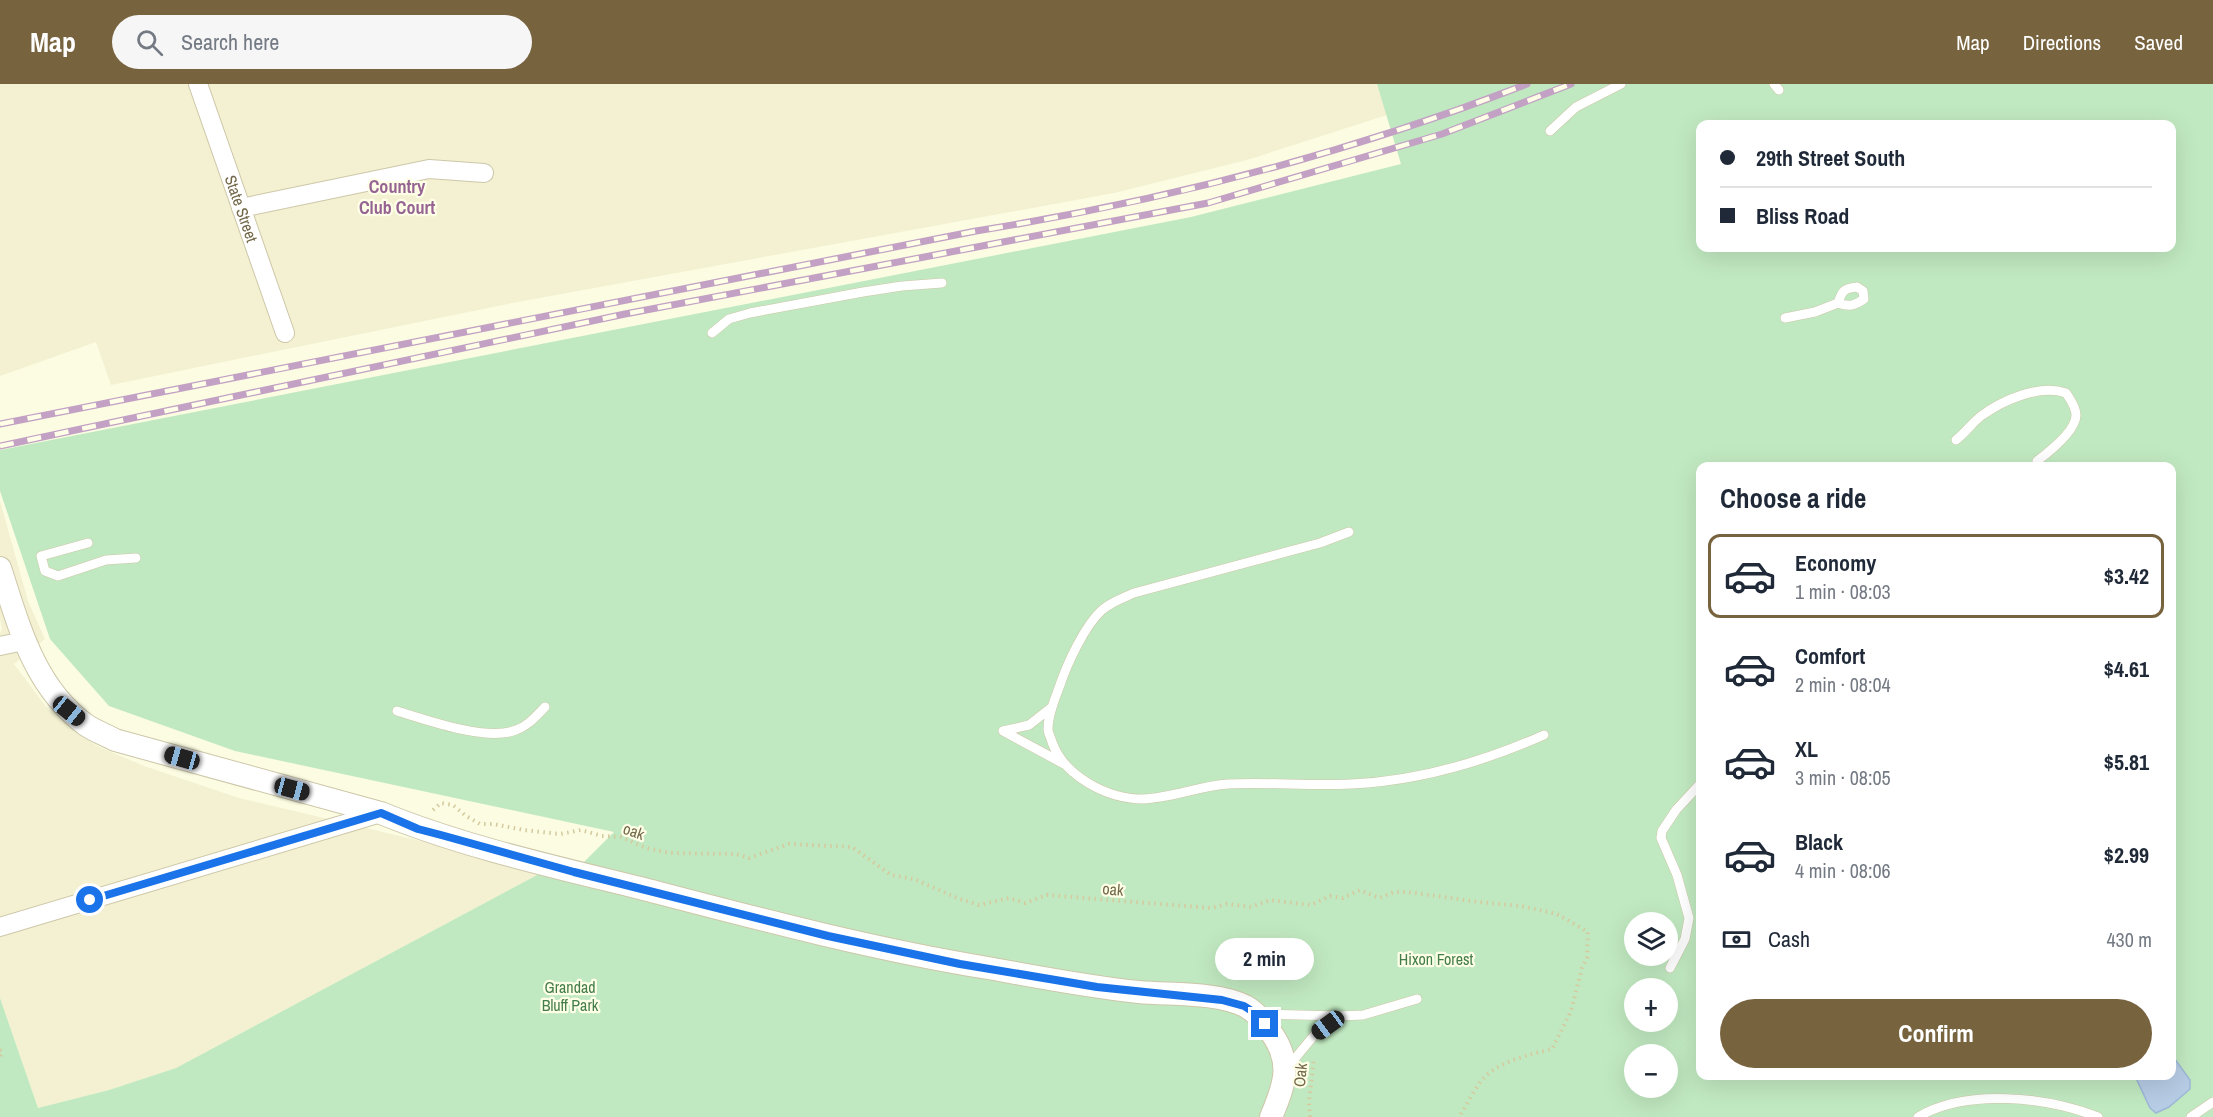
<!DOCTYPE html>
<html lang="en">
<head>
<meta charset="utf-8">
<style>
  body { margin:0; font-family:"Archivo Narrow",sans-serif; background:#f6f6f7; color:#1f2937; height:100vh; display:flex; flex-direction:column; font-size:22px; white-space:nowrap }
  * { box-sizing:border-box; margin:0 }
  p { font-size:20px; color:#747a83 }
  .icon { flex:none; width:33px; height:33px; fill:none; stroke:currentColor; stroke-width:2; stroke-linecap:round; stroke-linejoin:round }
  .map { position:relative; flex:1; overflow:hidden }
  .details { position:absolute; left:1696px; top:378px; width:480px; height:618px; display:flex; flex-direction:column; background:#fff; border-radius:12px; box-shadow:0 6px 24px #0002 }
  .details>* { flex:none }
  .guide { position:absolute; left:1696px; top:36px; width:480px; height:132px; border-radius:12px; box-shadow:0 6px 24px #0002; display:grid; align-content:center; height:132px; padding:0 24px; background:#fff }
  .tools { position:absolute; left:1624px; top:828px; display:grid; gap:12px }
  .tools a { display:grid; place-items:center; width:54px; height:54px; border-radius:50%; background:#fff; box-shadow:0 6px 24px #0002; font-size:30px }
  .end { position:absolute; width:27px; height:27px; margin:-14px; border:8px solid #1a73e8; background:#fff; box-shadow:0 0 0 3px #fff }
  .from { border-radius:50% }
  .bubble { position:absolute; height:42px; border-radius:21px; background:#fff; box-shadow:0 6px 24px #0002; font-size:20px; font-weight:800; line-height:42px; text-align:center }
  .car { position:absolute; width:18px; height:36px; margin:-18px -9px; border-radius:8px; box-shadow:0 0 4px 2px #0007; background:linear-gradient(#222 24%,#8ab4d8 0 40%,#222 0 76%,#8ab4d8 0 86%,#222 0) }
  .guide b { display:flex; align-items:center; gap:21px; height:57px; font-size:22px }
  .guide b+b { border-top:2px solid #e0e1e3 }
  .guide i { width:15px; height:15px; background:#1f2937 }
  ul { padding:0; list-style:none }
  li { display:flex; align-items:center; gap:18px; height:84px; margin:0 12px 9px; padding:0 12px; border:3px solid transparent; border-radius:12px }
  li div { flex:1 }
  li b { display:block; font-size:22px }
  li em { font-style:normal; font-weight:800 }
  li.current { border-color:#78633f }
  li>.icon { width:54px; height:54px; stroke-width:1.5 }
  h2 { padding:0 24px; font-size:27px; line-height:72px }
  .pay { display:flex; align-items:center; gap:15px; height:66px; padding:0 24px; font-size:22px }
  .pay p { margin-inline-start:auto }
  .action { display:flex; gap:12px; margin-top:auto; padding:12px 24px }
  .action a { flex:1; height:69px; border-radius:36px; background:#78633f; color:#fff; font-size:24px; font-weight:800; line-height:69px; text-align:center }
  header { display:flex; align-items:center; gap:36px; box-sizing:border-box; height:84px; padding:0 30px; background:#78633f; color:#fff }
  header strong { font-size:28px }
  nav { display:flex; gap:33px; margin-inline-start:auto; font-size:21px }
  .search { width:420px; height:54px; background:#f6f6f7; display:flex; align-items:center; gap:15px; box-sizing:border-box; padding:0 21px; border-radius:33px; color:#747a83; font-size:22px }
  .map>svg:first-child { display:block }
  .residential { fill:#f3f1d1 }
  .green { fill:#c1e9c1; fill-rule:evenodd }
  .water { fill:#b7cce5; stroke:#9db7d6; stroke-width:1.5 }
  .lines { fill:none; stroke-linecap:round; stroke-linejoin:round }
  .service-casing { stroke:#cdc7a9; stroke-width:10 }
  .minor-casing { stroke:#cdc7a9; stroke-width:20 }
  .tertiary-casing { stroke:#cdc7a9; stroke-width:24 }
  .path { stroke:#d5c99e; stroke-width:4; stroke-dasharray:1.5 4.5; stroke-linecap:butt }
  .service { stroke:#fff; stroke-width:9 }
  .minor { stroke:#fff; stroke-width:18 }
  .tertiary { stroke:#fff; stroke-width:22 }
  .rail-casing { stroke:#c2a1c4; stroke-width:7 }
  .rail { stroke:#ffffe8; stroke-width:4.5; stroke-dasharray:14; stroke-linecap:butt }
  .route { stroke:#1a73e8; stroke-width:8 }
  .labels { text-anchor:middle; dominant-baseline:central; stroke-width:4.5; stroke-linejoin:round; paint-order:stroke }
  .street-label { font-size:16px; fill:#736849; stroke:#ffffe8 }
  .park-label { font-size:16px; fill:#447e4a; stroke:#ffffe8 }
  .neighbourhood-label { font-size:18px; font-weight:bold; fill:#966493; stroke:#ffffe8 }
</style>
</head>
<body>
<header>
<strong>Map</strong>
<div class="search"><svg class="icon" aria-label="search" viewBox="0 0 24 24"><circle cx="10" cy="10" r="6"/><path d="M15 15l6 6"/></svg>Search here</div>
<nav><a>Map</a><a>Directions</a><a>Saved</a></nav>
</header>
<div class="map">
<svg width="2213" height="1033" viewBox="0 0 2213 1033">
  <rect width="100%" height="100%" fill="#fbfce2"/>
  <path class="residential" d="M0,0H1377L1387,31L1247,76L1114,109L512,219L111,301L96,258L0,292Z
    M0,417L28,517L45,555L14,580L47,624L83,653L99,663L144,682L239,714L467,768L554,782L176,984L109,1006L38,1024L0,914V549L2,545L0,535Z"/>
  <path class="green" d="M1377,0H2213V1033H0V914L38,1024L109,1006L176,984L554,782L575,787L614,748L235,667L109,622L50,555L0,407V366L1191,133L1401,80ZM1701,40H2172V164H1701ZM1701,382H2172V992H1701ZM1635,838H1668V872H1635ZM1635,904H1668V938H1635ZM1635,970H1668V1004H1635Z"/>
  <path class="water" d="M2172,971L2190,996V1005L2169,1023L2156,1029L2150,1024L2135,992H2172Z"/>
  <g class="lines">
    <defs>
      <path id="service" d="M1774,0L1779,6
        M1550,47L1576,23L1621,0
        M1785,234L1815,228L1838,219C1849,223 1854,222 1864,215L1863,207L1857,203C1844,204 1842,207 1838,219
        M712,249L729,235L750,229L863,208L902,202L942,199
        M1956,356C1966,348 1973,338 1981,332C2003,316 2039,300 2066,309C2070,315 2076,323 2076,331C2076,347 2049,368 2037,377
        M1349,448L1320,459L1134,509C1123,514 1111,518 1102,526C1085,541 1067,580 1060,601C1055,615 1048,630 1048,645C1048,649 1051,654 1052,658C1064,692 1107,715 1143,715C1172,714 1199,702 1228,700C1269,698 1310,702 1351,700C1418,697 1483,678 1544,651
        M88,459L41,472L45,487L58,492L106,476L136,474
        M397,627C427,636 487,658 516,646C528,642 536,632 545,623
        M1003,647L1064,680
        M1003,647L1029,641L1052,623
        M1670,884L1685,855L1689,834L1677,791L1661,754L1662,747L1676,726L1701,699
        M1261,930L1339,932L1316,949L1288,983
        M1339,932L1363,931L1417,915
        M1918,1033C1967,1004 2046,1013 2098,1033
        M2191,1033L2213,1018"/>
      <g id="minor">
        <path id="s1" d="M198,0L285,249"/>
        <path d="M241,124L429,85L484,89"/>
        <path d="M0,562L24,557"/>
        <path d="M0,843L381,729"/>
      </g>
      <path id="tertiary" d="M0,484C19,542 34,603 86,641C95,647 106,651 115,656L381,729C461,762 555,783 640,804C755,834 871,865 988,884C1038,893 1089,903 1139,908C1171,911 1217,908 1245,922C1256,928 1264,938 1270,947C1293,978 1285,1000 1271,1033"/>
    </defs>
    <use href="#service" class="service-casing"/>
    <use href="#minor" class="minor-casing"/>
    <use href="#tertiary" class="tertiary-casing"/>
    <path class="path" d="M433,726L441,719L453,721L466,732L480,740H493L524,746L560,750L581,746L602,752L621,753L646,764L670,769L736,770L749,774L789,760L852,763L891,791L914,795L957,814L979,821L1009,814L1025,819L1047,811L1211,824L1227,820L1251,823L1270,816L1311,821L1330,812L1343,814L1360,806L1379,814L1394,808H1408L1479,818L1521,822L1557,830L1588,848L1587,874L1582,884L1571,927L1552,965C1531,970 1496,978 1482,996C1473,1007 1467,1021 1459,1033
      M0,966L2,967L0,973
      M1310,1033L1309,1018L1314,974"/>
    <use href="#service" class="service"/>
    <use href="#minor" class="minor"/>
    <use href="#tertiary" class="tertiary"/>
    <defs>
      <path id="rail" d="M0,340L976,147C1165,117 1349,69 1527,0
        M0,362L625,230L1208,119L1442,50L1571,0"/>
    </defs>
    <use href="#rail" class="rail-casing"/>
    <use href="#rail" class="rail"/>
  </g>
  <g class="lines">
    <path class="route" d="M90,816L381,729L418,745L441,751L574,788L828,852L960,880L1097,903L1222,916L1244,922L1255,929L1265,940"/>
  </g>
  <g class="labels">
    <g class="street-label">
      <text stroke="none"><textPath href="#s1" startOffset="132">State Street</textPath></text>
      <text transform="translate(634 747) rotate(19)">oak</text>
      <text transform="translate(1113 805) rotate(5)">oak</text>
      <text transform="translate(1300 991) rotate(-84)">Oak</text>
    </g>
    <g class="park-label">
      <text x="1436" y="875">Hixon Forest</text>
      <text x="570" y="903">Grandad<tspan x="570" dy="18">Bluff Park</tspan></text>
    </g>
    <g class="neighbourhood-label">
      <text x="397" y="102">Country<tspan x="397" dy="21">Club Court</tspan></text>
    </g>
  </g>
</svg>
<div class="tools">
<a><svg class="icon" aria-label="layers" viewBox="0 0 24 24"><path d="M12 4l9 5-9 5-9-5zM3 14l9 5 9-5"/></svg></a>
<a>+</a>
<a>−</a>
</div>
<i class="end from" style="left:90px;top:816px"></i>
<i class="end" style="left:1265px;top:940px"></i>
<div class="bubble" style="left:1215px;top:854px;width:99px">2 min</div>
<i class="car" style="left:69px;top:627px;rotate:129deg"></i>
<i class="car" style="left:182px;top:674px;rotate:286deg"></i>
<i class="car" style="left:292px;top:705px;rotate:105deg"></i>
<i class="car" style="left:1328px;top:941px;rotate:234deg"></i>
<div class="guide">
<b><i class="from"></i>29th Street South</b>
<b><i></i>Bliss Road</b>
</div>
<section class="details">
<h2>Choose a ride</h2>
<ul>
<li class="current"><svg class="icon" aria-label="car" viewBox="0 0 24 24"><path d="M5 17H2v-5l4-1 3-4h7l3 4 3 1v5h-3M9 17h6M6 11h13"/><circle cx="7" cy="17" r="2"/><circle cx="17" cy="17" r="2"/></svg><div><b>Economy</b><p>1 min · 08:03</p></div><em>$3.42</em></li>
<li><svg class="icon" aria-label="car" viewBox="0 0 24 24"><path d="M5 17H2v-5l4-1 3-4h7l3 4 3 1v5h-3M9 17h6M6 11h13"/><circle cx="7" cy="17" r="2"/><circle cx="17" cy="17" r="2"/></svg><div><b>Comfort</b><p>2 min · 08:04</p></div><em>$4.61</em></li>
<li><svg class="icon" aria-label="car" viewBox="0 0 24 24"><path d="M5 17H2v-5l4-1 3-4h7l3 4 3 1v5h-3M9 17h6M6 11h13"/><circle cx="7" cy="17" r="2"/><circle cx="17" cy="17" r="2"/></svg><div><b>XL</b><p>3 min · 08:05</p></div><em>$5.81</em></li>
<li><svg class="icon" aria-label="car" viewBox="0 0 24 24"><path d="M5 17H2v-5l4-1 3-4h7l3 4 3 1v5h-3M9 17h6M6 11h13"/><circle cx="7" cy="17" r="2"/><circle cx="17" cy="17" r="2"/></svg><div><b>Black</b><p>4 min · 08:06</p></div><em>$2.99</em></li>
</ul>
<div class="pay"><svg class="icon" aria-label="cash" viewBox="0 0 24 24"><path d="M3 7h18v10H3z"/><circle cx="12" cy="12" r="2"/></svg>Cash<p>430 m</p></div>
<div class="action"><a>Confirm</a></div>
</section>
</div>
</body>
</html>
